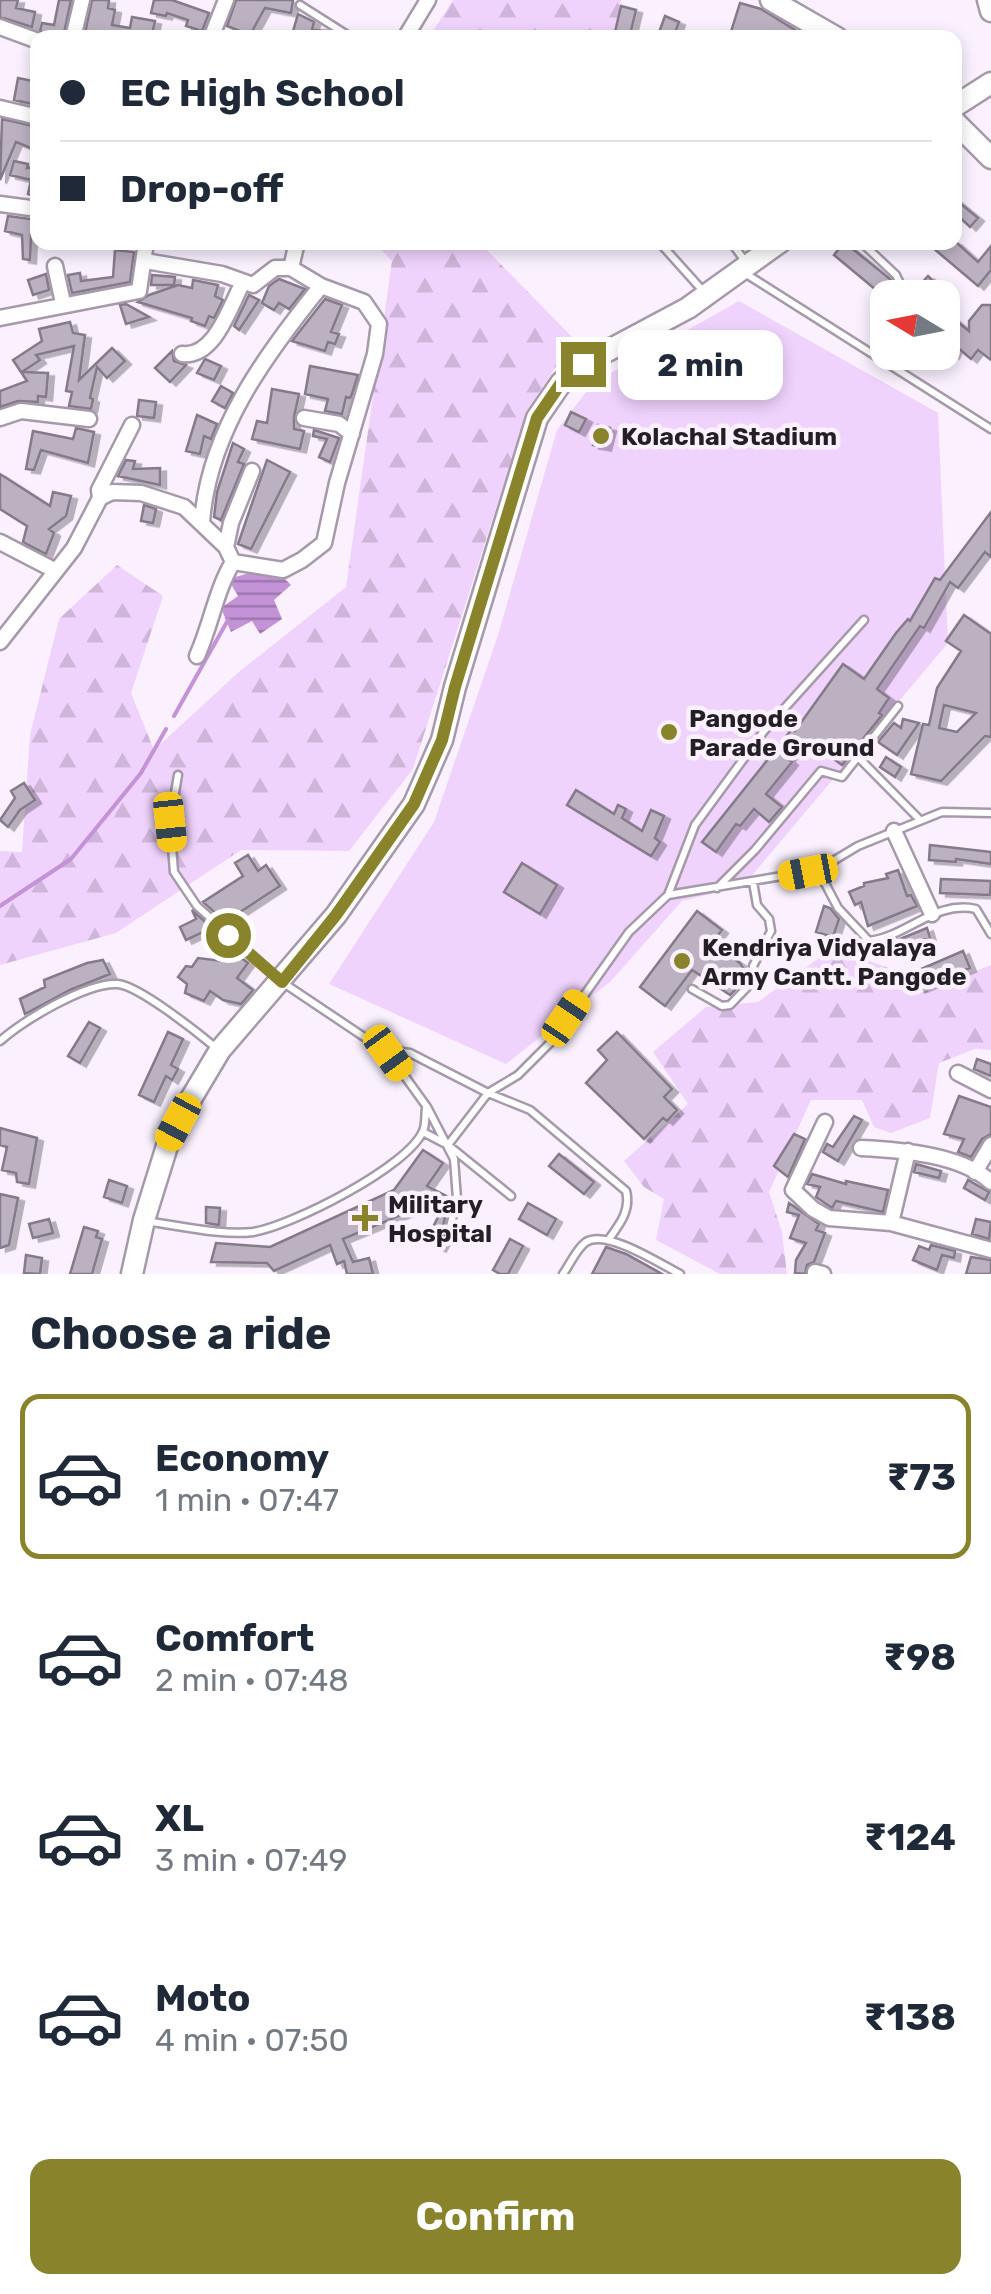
<!DOCTYPE html>
<html lang="en">
<head>
<meta charset="utf-8">
<style>
  body { margin:0; font-family:Rubik,sans-serif; background:#f2f2f3; color:#1f2937; height:100vh; display:flex; flex-direction:column; font-size:38px; white-space:nowrap }
  * { box-sizing:border-box; margin:0 }
  p { font-size:32px; color:#747a83 }
  .icon { flex:none; width:55px; height:55px; fill:none; stroke:currentColor; stroke-width:2; stroke-linecap:round; stroke-linejoin:round }
  .map { position:relative; height:1274px; overflow:hidden }
  .sheet { display:flex; flex-direction:column; background:#fff; flex:1 }
  .sheet>* { flex:none }
  .banner { position:absolute; left:30px; top:30px; width:932px; height:220px; border-radius:20px; box-shadow:0 5px 15px #0003; display:grid; align-content:center; height:220px; padding:0 30px; background:#fff }
  .needle { width:65px; rotate:280deg }
  .controls { position:absolute; left:870px; top:280px; display:grid; gap:20px }
  .controls a { display:grid; place-items:center; width:90px; height:90px; border-radius:20px; background:#fff; box-shadow:0 5px 15px #0003; font-size:50px }
  .end { position:absolute; width:45px; height:45px; margin:-22px; border:12px solid #89832c; background:#fff; box-shadow:0 0 0 5px #fff }
  .from { border-radius:50% }
  .bubble { position:absolute; height:70px; border-radius:20px; background:#fff; box-shadow:0 5px 15px #0003; font-size:32px; font-weight:700; line-height:70px; text-align:center }
  .car { position:absolute; width:30px; height:60px; margin:-30px -15px; border-radius:12px; box-shadow:0 0 8px 2px #0007; background:linear-gradient(#f5c518 24%,#345 0 40%,#f5c518 0 76%,#345 0 86%,#f5c518 0) }
  .banner b { display:flex; align-items:center; gap:35px; height:95px; font-size:38px }
  .banner b+b { border-top:2px solid #e0e1e3 }
  .banner i { width:25px; height:25px; background:#1f2937 }
  ul { padding:0; list-style:none }
  li { display:flex; align-items:center; gap:30px; height:165px; margin:0 20px 15px; padding:0 10px; border:5px solid transparent; border-radius:20px }
  li div { flex:1 }
  li b { display:block; font-size:38px }
  li em { font-style:normal; font-weight:700 }
  li.selected { border-color:#89832c }
  li>.icon { width:90px; height:90px; stroke-width:1.5 }
  h2 { padding:0 30px; font-size:45px; line-height:120px }
  .action { display:flex; gap:20px; margin-top:auto; padding:20px 30px }
  .action a { flex:1; height:115px; border-radius:20px; background:#89832c; color:#fff; font-size:40px; font-weight:700; line-height:115px; text-align:center }
  .map>svg:first-child { display:block }
  .forest { fill:url(#forest-firs) }
  .pitch { fill:#f0d3fd }
  .water { fill:url(#water-rules) }
  .lines { fill:none; stroke-linecap:round; stroke-linejoin:round }
  .stream { stroke:#c392d7; stroke-width:4 }
  .building { fill:#bcb1c1; stroke:#857a8a; stroke-width:2.5; fill-rule:evenodd; filter:url(#shadow) }
  .service-casing { stroke:#a69aaa; stroke-width:11 }
  .minor-casing { stroke:#a69aaa; stroke-width:19 }
  .secondary-casing { stroke:#a69aaa; stroke-width:25 }
  .service { stroke:#fff; stroke-width:6 }
  .minor { stroke:#fff; stroke-width:14 }
  .secondary { stroke:#fff; stroke-width:20 }
  .route { stroke:#89832c; stroke-width:12 }
  .poi-dot { fill:#89832c; stroke:#faf0fe; stroke-width:4 }
  .labels { text-anchor:middle; dominant-baseline:central; stroke-width:9; stroke-linejoin:round; paint-order:stroke }
  .poi-label { font-size:25px; font-weight:bold; fill:#231f25; stroke:#faf0fe; text-anchor:start }
</style>
</head>
<body>
<div class="map">
<svg width="991" height="1274" viewBox="0 0 991 1274">
  <defs>
    <pattern id="forest-firs" width="22" height="20" patternUnits="userSpaceOnUse" patternTransform="scale(2.5)"><rect width="22" height="20" fill="#f0d3fd"/><path d="M5 1l3.5 6h-7zM16 11l3.5 6h-7z" fill="#ceb5d9"/></pattern>
    <pattern id="water-rules" width="6" height="5" patternUnits="userSpaceOnUse" patternTransform="scale(2.5)"><rect width="6" height="5" fill="#c392d7"/><path d="M0 2.5h6" fill="none" stroke="#9e77ae"/></pattern>
    <filter id="shadow"><feDropShadow dx="6" dy="3.5" stdDeviation="0" flood-color="#0004"/></filter>
  </defs>
  <rect width="100%" height="100%" fill="#faf0fe"/>
  <path class="forest" d="M453,0H621L614,37H429Z
    M375,243H480L574,339L527,411L413,769L349,851L241,850L116,933L0,965V851L22,852L30,735L59,619L117,565L163,596L131,693L154,750L240,671L346,587L392,261Z
    M833,948L889,968L918,994L991,965V1050L975,1049L939,1063L930,1118L891,1133L874,1127L862,1100H811L769,1192L782,1232L787,1274H720L656,1240L664,1199L644,1187L624,1161L688,1104L653,1052L706,1007L758,1002Z"/>
  <path class="pitch" d="M739,301L938,413L948,643L743,886L682,901L610,982L506,1064L329,984L434,822L498,635L557,430L593,383Z"/>
  <path class="water" d="M261,570L269,577L278,572L291,585L274,600L282,619L260,634L252,621L231,632L221,608L238,596L228,579Z"/>
  <g class="lines">
    <path class="stream" d="M174,716L228,620
      M0,906L71,859L141,773L166,729"/>
  </g>
  <path class="building" d="M0,0H18L16,8L35,12L32,27L0,17Z
    M59,0H71L63,38H48L40,31L42,23L54,25Z
    M92,0H109L108,8L115,10L112,25L130,28L132,17L155,21L151,38H84Z
    M154,0H172L209,13L202,31L186,26L188,20L167,13L166,16L151,13Z
    M236,0H293L291,13L265,8L250,35L227,26Z
    M740,3L761,9L795,30L792,38H729Z
    M621,6L636,10L630,35L615,32Z
    M298,14L314,22L312,30L329,31L328,38L292,35Z
    M665,16L679,22L673,38H657Z
    M18,78L38,82V105L14,100Z
    M2,119L38,127V151L16,142L0,180Z
    M14,161L28,164L27,168L38,167V198L28,194L31,180L10,175Z
    M955,199L978,218L970,227L955,213Z
    M8,216L38,220V236L31,235L30,260L23,259L22,235L5,231Z
    M844,242L890,279L892,282L882,295L834,255Z
    M926,242H956L978,262L991,246V270L978,286Z
    M115,250L134,252L130,282L72,293L68,275L80,273L81,281L113,277Z
    M46,274L49,290L33,295L28,280Z
    M152,275L175,277L174,285H151Z
    M928,276L942,290L935,298L919,286Z
    M279,279L305,289L289,309L279,303L274,310L262,303L269,286Z
    M193,280L218,285L215,296L223,300L214,318L209,316L205,326L191,321L192,318L138,302L149,295L178,285L192,288Z
    M249,295L259,300L239,330L234,326Z
    M325,299L342,305L331,332L339,334L335,344L328,342L325,351L292,341Z
    M126,304L149,317L126,324L120,305Z
    M982,305H991V360L978,350L971,359L957,347L953,355L942,348L947,339L942,335V309L969,331V321Z
    M70,322L73,333L85,335L79,380L112,348L125,361L107,378L97,367L90,398L93,399L91,409L69,406L72,392L66,391L74,346L36,355L40,360L22,372L48,373L46,397L38,396V402L18,401L0,407V391L27,381L13,360L42,341L39,329Z
    M172,351L174,361L186,365L170,382L155,368Z
    M205,359L221,366L214,380L197,373Z
    M310,366L358,375L352,394L350,398L346,397L342,414L325,411L328,399L305,394Z
    M221,386L233,393L225,408L212,401Z
    M272,389L299,394L294,417V429L304,431L300,449L252,439L257,421L267,423Z
    M139,400L156,402L154,418L137,416Z
    M571,412L586,419L579,432L565,425Z
    M197,415L217,424L211,439L204,436L200,454L186,451Z
    M598,425L610,428L605,447L593,445Z
    M76,428L94,432L88,463L41,450L34,470L26,469L33,431L73,439Z
    M314,430L339,438L330,462L319,457L327,439L313,436Z
    M233,443L244,449L238,462L244,464L221,520L214,517L217,492Z
    M126,460L135,461L133,469L160,468V485L118,476Z
    M267,460L290,472L251,549L238,544Z
    M0,474L50,506L53,492L71,496L66,516L49,529L54,533L46,554L23,542L27,526L0,509Z
    M144,505L156,509L153,523L141,521Z
    M991,512V557L985,552L958,588L950,582L924,628L920,626L877,689L889,698L879,713L882,715L842,765L809,741L804,748L799,744L788,759L792,762L766,794L782,807L769,822L754,809L740,826L736,824L716,852L702,842L792,729L795,731L843,664L864,679L896,633L908,619L910,621L935,578L940,580Z
    M964,615L991,634V737L985,736L941,781L911,774L923,724L929,725L937,688L961,651L946,641ZM944,705L976,713L957,732L939,728Z
    M903,719L919,723L897,755L878,742L894,723L901,728Z
    M886,757L901,767L895,777L880,767Z
    M24,783L35,800L20,810L8,827L0,820L15,798L11,791Z
    M576,790L614,814L618,805L626,809L622,818L642,831L651,810L664,816L655,838L660,842L651,856L567,805Z
    M930,845L991,852V864L956,859V862L929,860Z
    M248,855L258,871L266,865L280,886L225,922L203,902L243,876L235,863Z
    M522,863L557,885L540,914L504,892Z
    M898,870L907,896L911,895L917,906L868,926L861,902L855,905L849,892L864,886V883L888,878L886,874Z
    M941,879L991,881L990,895L940,893Z
    M824,906L830,908L839,919L833,937L816,932Z
    M192,910L212,928L186,940L180,927L196,919Z
    M697,911L722,930L711,944L740,963L748,976L730,995L692,970L665,1006L640,987Z
    M927,928L930,938L897,948L895,941Z
    M963,951L970,968L919,989L912,973Z
    M236,954L248,963L237,978L253,990L241,1004L223,1000L210,991L204,1001L185,993L187,984L178,977L186,966L192,967L198,958L230,962Z
    M103,960L110,974L70,990L25,1014L20,999L45,987L44,980L87,963Z
    M89,1022L100,1028L80,1063L68,1056Z
    M168,1032L183,1039L171,1065L178,1069L172,1080L166,1076L154,1102L139,1095Z
    M617,1032L672,1089L664,1097L677,1110L667,1121L663,1118L644,1139L586,1083L607,1060L598,1050Z
    M977,1059L991,1064V1076L974,1069Z
    M959,1096L991,1107V1134L982,1139L971,1157L958,1152L964,1139L944,1134Z
    M854,1116L862,1120L838,1161L823,1152L827,1144L833,1147Z
    M0,1128L37,1138L29,1184L17,1182L16,1173L2,1170L7,1147L0,1145Z
    M794,1134L805,1139L788,1177L774,1166Z
    M423,1150L443,1163L427,1186L450,1198L442,1230L446,1237L440,1248L426,1241L441,1211L418,1200L411,1211L343,1239L353,1262L369,1258L373,1274H347L344,1261L337,1264L330,1245L274,1271L267,1263L211,1262L216,1243L270,1247L394,1190Z
    M559,1154L594,1182L584,1194L549,1166Z
    M916,1164L941,1171L939,1178L914,1172Z
    M812,1174L846,1184V1181L888,1190L883,1212L836,1201L832,1208L816,1197L820,1187L807,1184Z
    M109,1180L127,1186L122,1203L104,1197Z
    M968,1180L989,1192L985,1200L964,1188Z
    M0,1194L18,1198L9,1245L0,1248Z
    M528,1203L556,1219L547,1235L519,1219Z
    M789,1203L819,1224L816,1230L825,1233L814,1262L807,1265L805,1274L795,1273L796,1260L806,1243L790,1238L799,1215L787,1212Z
    M206,1207L220,1208L219,1225L206,1223Z
    M49,1219L53,1233L33,1238L29,1224Z
    M976,1219L991,1222L989,1239L972,1234Z
    M84,1227L98,1231L96,1237L102,1239L92,1274H70Z
    M510,1239L523,1246L508,1274H500L493,1270Z
    M931,1245L955,1251L954,1258L942,1255L937,1270L913,1260L919,1246L929,1250Z
    M606,1247L626,1254L662,1274H592Z
    M26,1255L42,1258L40,1274L24,1273Z
    M971,1257L991,1260V1274H966Z"/>
  <g class="lines">
    <defs>
      <path id="service" d="M300,5L352,38
        M659,242L703,291
        M731,242L745,261
        M861,242L896,275L907,298
        M743,272L991,429
        M858,757L920,820
        M178,775L170,822L174,872L197,906L282,982L388,1053L427,1107L454,1159L457,1199L449,1231
        M818,870L838,908L869,941C908,936 935,900 976,909L991,934
        M717,888L755,850L821,771L842,777L898,706
        M668,895L695,825L764,731L864,620
        M692,989L722,1006L730,1005L755,979L753,966L771,931L769,919L757,905L753,882
        M0,1041C23,1021 86,982 118,984C139,986 197,1032 215,1047
        M382,1049L410,1053L488,1093L518,1075L551,1042L629,932L668,895L818,870L858,846L942,812L991,813
        M423,1132L448,1145L511,1196
        M448,1145L488,1093L530,1110L626,1191C631,1210 620,1224 609,1239
        M145,1221C177,1225 222,1236 253,1232C291,1226 408,1167 423,1131C426,1125 425,1115 426,1108
        M563,1274C570,1264 577,1248 586,1242C607,1229 660,1264 680,1274"/>
      <path id="minor" d="M0,27L38,41
        M73,38L82,0
        M211,38L226,0
        M405,38L428,0
        M0,108L38,117
        M0,204L38,209
        M145,261L222,274L253,285L275,268H291
        M55,266L63,303
        M0,318L139,291L146,242
        M182,354C215,358 230,306 243,282
        M0,418L21,411L89,419
        M304,418L339,424L352,434
        M100,498L99,490L132,425
        M202,523C208,432 266,354 321,286
        M0,542L56,571
        M226,547L231,523L252,471
        M0,642L74,548L100,498L112,492L141,493L184,507L226,547L233,562L283,570L302,560L324,543L337,483L375,354L379,324L364,302L321,286L291,268L297,242
        M197,656C211,625 216,590 233,562
        M894,831L932,914
        M958,1073L991,1090
        M825,1122L793,1190L813,1209L829,1218L891,1223L991,1250
        M861,1148C900,1150 960,1154 991,1182
        M975,1172L991,1145
        M891,1223L908,1151
        M815,1272L823,1274"/>
      <path id="secondary" d="M771,0L837,38
        M988,0L991,11
        M955,106L991,83
        M955,122L991,158
        M132,1274L144,1220L168,1143L189,1102L220,1050L336,915L414,804L442,740L455,687L537,418L561,383L583,364L688,308L780,242"/>
    </defs>
    <use href="#service" class="service-casing"/>
    <use href="#minor" class="minor-casing"/>
    <use href="#secondary" class="secondary-casing"/>
    <use href="#service" class="service"/>
    <use href="#minor" class="minor"/>
    <use href="#secondary" class="secondary"/>
  </g>
  <g class="lines">
    <path class="route" d="M228,935L282,982L336,915L414,804L442,740L455,687L537,418L561,383L583,364"/>
  </g>
  <g class="poi-dot">
    <circle cx="601" cy="436" r="10"/>
    <circle cx="669" cy="732" r="10"/>
    <circle cx="682" cy="961" r="10"/>
    <path d="M360 1203h10v10h10v10h-10v10h-10v-10h-10v-10h10z"/>
  </g>
  <g class="labels">
    <g class="poi-label">
      <text x="621" y="436">Kolachal Stadium</text>
      <text x="689" y="718">Pangode<tspan x="689" dy="29">Parade Ground</tspan></text>
      <text x="702" y="947">Kendriya Vidyalaya<tspan x="702" dy="29">Army Cantt. Pangode</tspan></text>
      <text x="388" y="1204">Military<tspan x="388" dy="29">Hospital</tspan></text>
    </g>
  </g>
</svg>
<div class="controls">
<a><svg class="needle" viewBox="-14 -14 28 28"><path d="M0-13l5 13h-10z" fill="#e53935"/><path d="M0 13l5-13h-10z" fill="#747a83"/></svg></a>
</div>
<i class="end from" style="left:228px;top:935px"></i>
<i class="end" style="left:583px;top:364px"></i>
<div class="bubble" style="left:618px;top:330px;width:165px">2 min</div>
<i class="car" style="left:170px;top:822px;rotate:174deg"></i>
<i class="car" style="left:808px;top:872px;rotate:259deg"></i>
<i class="car" style="left:566px;top:1018px;rotate:34deg"></i>
<i class="car" style="left:388px;top:1053px;rotate:144deg"></i>
<i class="car" style="left:178px;top:1122px;rotate:208deg"></i>
<div class="banner">
<b><i class="from"></i>EC High School</b>
<b><i></i>Drop-off</b>
</div>
</div>
<section class="sheet">
<h2>Choose a ride</h2>
<ul>
<li class="selected"><svg class="icon" aria-label="car" viewBox="0 0 24 24"><path d="M5 17H2v-5l4-1 3-4h7l3 4 3 1v5h-3M9 17h6M6 11h13"/><circle cx="7" cy="17" r="2"/><circle cx="17" cy="17" r="2"/></svg><div><b>Economy</b><p>1 min · 07:47</p></div><em>₹73</em></li>
<li><svg class="icon" aria-label="car" viewBox="0 0 24 24"><path d="M5 17H2v-5l4-1 3-4h7l3 4 3 1v5h-3M9 17h6M6 11h13"/><circle cx="7" cy="17" r="2"/><circle cx="17" cy="17" r="2"/></svg><div><b>Comfort</b><p>2 min · 07:48</p></div><em>₹98</em></li>
<li><svg class="icon" aria-label="car" viewBox="0 0 24 24"><path d="M5 17H2v-5l4-1 3-4h7l3 4 3 1v5h-3M9 17h6M6 11h13"/><circle cx="7" cy="17" r="2"/><circle cx="17" cy="17" r="2"/></svg><div><b>XL</b><p>3 min · 07:49</p></div><em>₹124</em></li>
<li><svg class="icon" aria-label="car" viewBox="0 0 24 24"><path d="M5 17H2v-5l4-1 3-4h7l3 4 3 1v5h-3M9 17h6M6 11h13"/><circle cx="7" cy="17" r="2"/><circle cx="17" cy="17" r="2"/></svg><div><b>Moto</b><p>4 min · 07:50</p></div><em>₹138</em></li>
</ul>
<div class="action"><a>Confirm</a></div>
</section>
</body>
</html>
